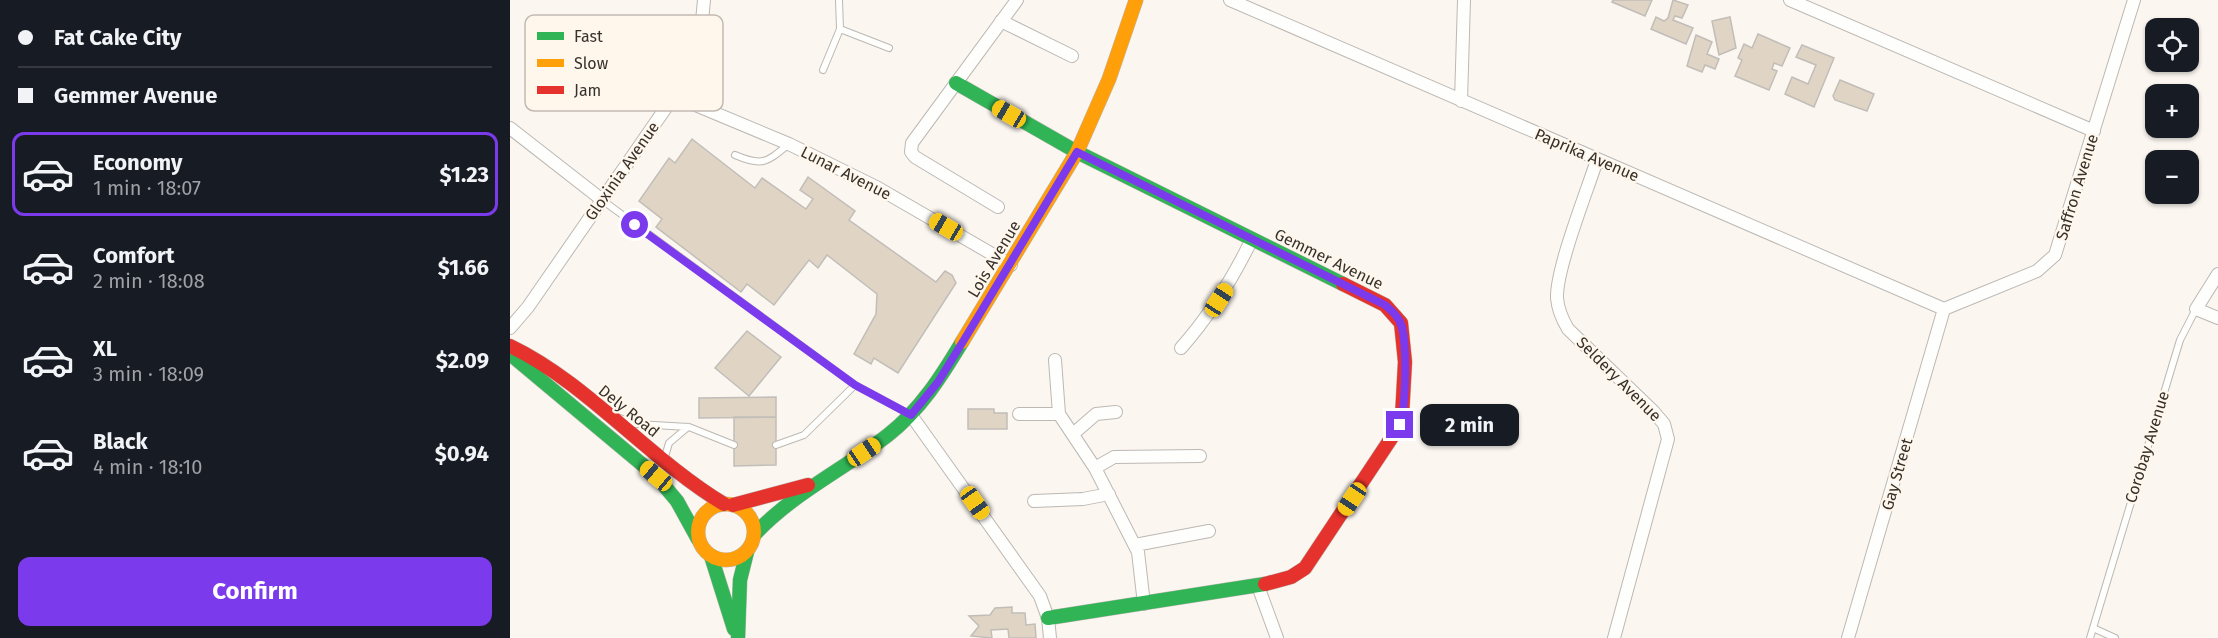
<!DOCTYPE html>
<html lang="en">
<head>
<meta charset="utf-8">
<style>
  body { margin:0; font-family:"Fira Sans",sans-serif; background:#20242c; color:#f1f3f6; height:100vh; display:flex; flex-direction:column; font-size:22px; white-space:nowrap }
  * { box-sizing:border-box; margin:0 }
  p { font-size:20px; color:#9ea1a6 }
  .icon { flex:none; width:33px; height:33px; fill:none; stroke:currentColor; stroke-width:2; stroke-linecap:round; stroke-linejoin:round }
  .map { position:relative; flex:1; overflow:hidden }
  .side { display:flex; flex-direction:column; background:#171b24; width:510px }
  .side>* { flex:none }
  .banner { display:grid; align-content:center; height:132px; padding:0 18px; background:#171b24 }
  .buttons { position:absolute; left:1635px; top:18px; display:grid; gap:12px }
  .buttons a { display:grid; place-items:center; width:54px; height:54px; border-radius:12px; background:#171b24; box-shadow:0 2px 4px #0004; font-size:30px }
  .end { position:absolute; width:27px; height:27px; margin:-14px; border:8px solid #7c3aed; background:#fff; box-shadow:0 0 0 3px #fff }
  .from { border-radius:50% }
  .bubble { position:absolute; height:42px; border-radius:12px; background:#171b24; box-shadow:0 2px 4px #0004; font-size:20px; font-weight:700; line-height:42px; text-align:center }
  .car { position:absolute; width:18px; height:36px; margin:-18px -9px; border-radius:8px; box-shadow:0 0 4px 2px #0007; background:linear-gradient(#f5c518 24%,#345 0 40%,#f5c518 0 76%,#345 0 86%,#f5c518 0) }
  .banner b { display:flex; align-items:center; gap:21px; height:57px; font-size:22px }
  .banner b+b { border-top:2px solid #363941 }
  .banner i { width:15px; height:15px; background:#f1f3f6 }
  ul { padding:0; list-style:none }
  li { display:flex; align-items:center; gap:18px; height:84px; margin:0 12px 9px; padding:0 6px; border:3px solid transparent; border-radius:12px }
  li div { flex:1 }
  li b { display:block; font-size:22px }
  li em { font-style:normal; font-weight:700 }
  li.on { border-color:#7c3aed }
  li>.icon { width:54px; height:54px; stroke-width:1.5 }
  .button { display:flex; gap:12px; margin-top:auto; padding:12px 18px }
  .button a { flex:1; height:69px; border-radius:12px; background:#7c3aed; color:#fff; font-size:24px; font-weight:700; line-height:69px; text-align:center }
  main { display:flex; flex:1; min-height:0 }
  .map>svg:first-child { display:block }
  .building { fill:#e0d4c5; stroke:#c1bdb8; stroke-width:1.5 }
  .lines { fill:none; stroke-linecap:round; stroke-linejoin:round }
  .lane-casing { stroke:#bcb8b3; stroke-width:8 }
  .street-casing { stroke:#bcb8b3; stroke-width:14 }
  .fast-casing { stroke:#bcb8b3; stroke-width:15 }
  .slow-casing { stroke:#bcb8b3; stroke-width:15 }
  .jam-casing { stroke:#bcb8b3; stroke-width:15 }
  .lane { stroke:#fefefd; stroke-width:6 }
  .street { stroke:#fefefd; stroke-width:12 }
  .fast { stroke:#30b455; stroke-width:14 }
  .slow { stroke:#ff9f0a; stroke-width:14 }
  .jam { stroke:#e5322d; stroke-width:14 }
  .route { stroke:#7c3aed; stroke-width:8 }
  .labels { text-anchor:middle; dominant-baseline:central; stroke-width:4.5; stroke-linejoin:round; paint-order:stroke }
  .street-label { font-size:16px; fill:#35312c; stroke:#fff6ec }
  .key { fill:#fff6ec; stroke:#c2bbb2; stroke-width:1.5 }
  .key-label { font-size:16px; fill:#35312c }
</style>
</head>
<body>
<main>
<section class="side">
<div class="banner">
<b><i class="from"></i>Fat Cake City</b>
<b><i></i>Gemmer Avenue</b>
</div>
<ul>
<li class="on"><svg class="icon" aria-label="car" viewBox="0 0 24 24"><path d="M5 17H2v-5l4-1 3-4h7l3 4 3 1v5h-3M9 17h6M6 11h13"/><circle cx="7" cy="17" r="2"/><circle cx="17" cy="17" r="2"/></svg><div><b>Economy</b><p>1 min · 18:07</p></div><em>$1.23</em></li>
<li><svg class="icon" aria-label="car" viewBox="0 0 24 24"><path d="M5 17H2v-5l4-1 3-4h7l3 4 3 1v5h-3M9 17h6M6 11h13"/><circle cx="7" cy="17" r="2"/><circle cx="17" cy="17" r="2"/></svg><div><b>Comfort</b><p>2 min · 18:08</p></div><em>$1.66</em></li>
<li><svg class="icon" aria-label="car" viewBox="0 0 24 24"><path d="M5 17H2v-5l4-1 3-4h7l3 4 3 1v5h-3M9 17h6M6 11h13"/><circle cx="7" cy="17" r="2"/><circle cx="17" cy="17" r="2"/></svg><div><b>XL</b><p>3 min · 18:09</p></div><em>$2.09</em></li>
<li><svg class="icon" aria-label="car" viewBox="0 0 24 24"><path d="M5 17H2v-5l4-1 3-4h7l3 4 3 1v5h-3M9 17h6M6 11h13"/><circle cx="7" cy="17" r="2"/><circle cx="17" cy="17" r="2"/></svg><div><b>Black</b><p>4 min · 18:10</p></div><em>$0.94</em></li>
</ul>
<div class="button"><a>Confirm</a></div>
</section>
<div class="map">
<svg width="1708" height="638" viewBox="0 0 1708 638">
  <rect width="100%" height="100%" fill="#fbf6f0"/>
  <path class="building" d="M1103,0H1142L1135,16L1102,2Z
    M1163,0L1178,5L1172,18L1165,16L1163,20L1183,28L1176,44L1141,29L1146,17L1154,21L1158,18Z
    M1220,17L1226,48L1209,55L1202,21Z
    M1248,34L1280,48L1272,66L1264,63L1262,69L1267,71L1259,90L1225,76L1232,60L1228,58L1234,44L1242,48Z
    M1186,35L1202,42L1197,54L1209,59L1205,69L1195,65L1192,72L1177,66Z
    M1292,45L1324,58L1304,107L1275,94L1282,77L1298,84L1306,65L1286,57Z
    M1330,80L1364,94L1357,111L1325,100L1323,96Z
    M182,139L245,188L252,178L296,209L303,199L290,190L298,177L345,211L339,220L426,282L435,271L442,275L446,283L388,373L364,358L361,364L344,354L366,314L367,294L317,255L308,268L299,260L264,305L237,284L231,292L146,227L152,219L129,201L159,158L165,163Z
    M237,331L271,357L239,396L205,368Z
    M266,397V417L189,418V398Z
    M458,409H484V413H497V429H458Z
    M224,417H266V465L224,466Z
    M502,607V613H515L516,625L525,624L526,638H499L498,629L481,630L482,638L461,636L469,626L459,616L480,615L485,608Z"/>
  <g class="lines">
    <defs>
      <path id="lane" d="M330,29L379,48
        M313,70L330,29L329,0
        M225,155C253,167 257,162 279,144
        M92,200L345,385L401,415
        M110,418L126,424L179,427L224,445
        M266,445L294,435L345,385
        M154,460L159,443L178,427
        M1583,628L1605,638
        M1580,638L1670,340L1686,309"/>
      <path id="street" d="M720,0L1434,309
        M1280,0L1584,131
        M491,21L562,56
        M164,96L279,144L368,188L501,265
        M951,101L954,0
        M0,128L91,199
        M1087,160C1077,191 1046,269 1047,298C1048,310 1052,319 1058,329L1143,411L1154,424L1158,439L1104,638
        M488,207L405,157L401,152L402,143L507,0
        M1708,274L1686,309L1708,318
        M1434,309L1527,271L1545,255L1624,0
        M0,328L18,307L164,96L192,21L194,0
        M671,348C701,314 722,280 742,239
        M545,360L549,414L585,468L628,552L634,604
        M509,414H549
        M401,415L530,596L538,618L540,638
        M563,434L586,414L606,412
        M585,468L604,457L690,456
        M524,501L573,499L599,494
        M625,545L699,531
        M748,586L767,638
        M1338,638L1434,309"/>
      <path id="fast" d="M446,83L567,152L833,284
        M0,354L146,476L167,501L188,539
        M244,535C283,493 333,470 378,435C410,410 431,377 452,342
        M201,556L224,629
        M538,618L755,584
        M228,638L230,580L237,552"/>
      <path id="slow" d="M452,342L567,152L599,79L626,0
        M188 532a28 28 0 1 1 56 0a28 28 0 1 1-56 0Z"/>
      <path id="jam" d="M0,346C76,382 139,459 214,504
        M223,505L298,485
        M755,584L781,577L795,568L890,425L892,416L895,362L891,323L875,305L833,284"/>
    </defs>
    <use href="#lane" class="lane-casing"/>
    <use href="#street" class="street-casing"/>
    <use href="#fast" class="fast-casing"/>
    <use href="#slow" class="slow-casing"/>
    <use href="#jam" class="jam-casing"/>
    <use href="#lane" class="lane"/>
    <use href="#street" class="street"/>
    <use href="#fast" class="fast"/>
    <use href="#slow" class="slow"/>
    <use href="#jam" class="jam"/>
  </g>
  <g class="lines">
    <path class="route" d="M125,225L345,385L401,415L428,382L457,335L567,152L875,305C882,311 889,317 892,327C897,348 896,404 890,425"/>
  </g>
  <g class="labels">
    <g class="street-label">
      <text transform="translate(1077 155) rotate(23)">Paprika Avenue</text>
      <text transform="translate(112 171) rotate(-55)">Gloxinia Avenue</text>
      <text transform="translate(336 173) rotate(27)">Lunar Avenue</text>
      <text transform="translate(1567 187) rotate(-73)">Saffron Avenue</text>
      <text transform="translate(484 259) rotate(-59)">Lois Avenue</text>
      <text transform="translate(819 259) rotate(26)">Gemmer Avenue</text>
      <text transform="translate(1109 379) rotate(45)">Seldery Avenue</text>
      <text transform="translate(119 411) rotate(39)">Dely Road</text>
      <text transform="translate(1637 447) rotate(-73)">Corobay Avenue</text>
      <text transform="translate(1387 474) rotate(-74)">Gay Street</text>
    </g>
  </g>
  <rect x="15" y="15" width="198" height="96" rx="9" class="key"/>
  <rect x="27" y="32" width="27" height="8" fill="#30b455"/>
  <rect x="27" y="59" width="27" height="8" fill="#ff9f0a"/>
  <rect x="27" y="86" width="27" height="8" fill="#e5322d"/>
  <g class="key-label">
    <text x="64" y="42">Fast</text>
    <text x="64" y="69">Slow</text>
    <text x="64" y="96">Jam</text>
  </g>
</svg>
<div class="buttons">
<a><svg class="icon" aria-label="locate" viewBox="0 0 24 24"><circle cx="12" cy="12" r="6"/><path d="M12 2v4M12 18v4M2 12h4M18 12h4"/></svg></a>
<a>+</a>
<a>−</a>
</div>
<i class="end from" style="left:125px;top:225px"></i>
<i class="end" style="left:890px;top:425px"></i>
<div class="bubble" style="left:910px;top:404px;width:99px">2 min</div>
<i class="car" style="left:499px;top:114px;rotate:300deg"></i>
<i class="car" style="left:436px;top:227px;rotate:300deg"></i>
<i class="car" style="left:709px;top:300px;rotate:33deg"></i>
<i class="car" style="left:354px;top:452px;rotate:56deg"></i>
<i class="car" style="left:146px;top:476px;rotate:310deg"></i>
<i class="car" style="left:842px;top:499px;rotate:214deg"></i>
<i class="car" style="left:465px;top:503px;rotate:145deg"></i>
</div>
</main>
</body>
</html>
